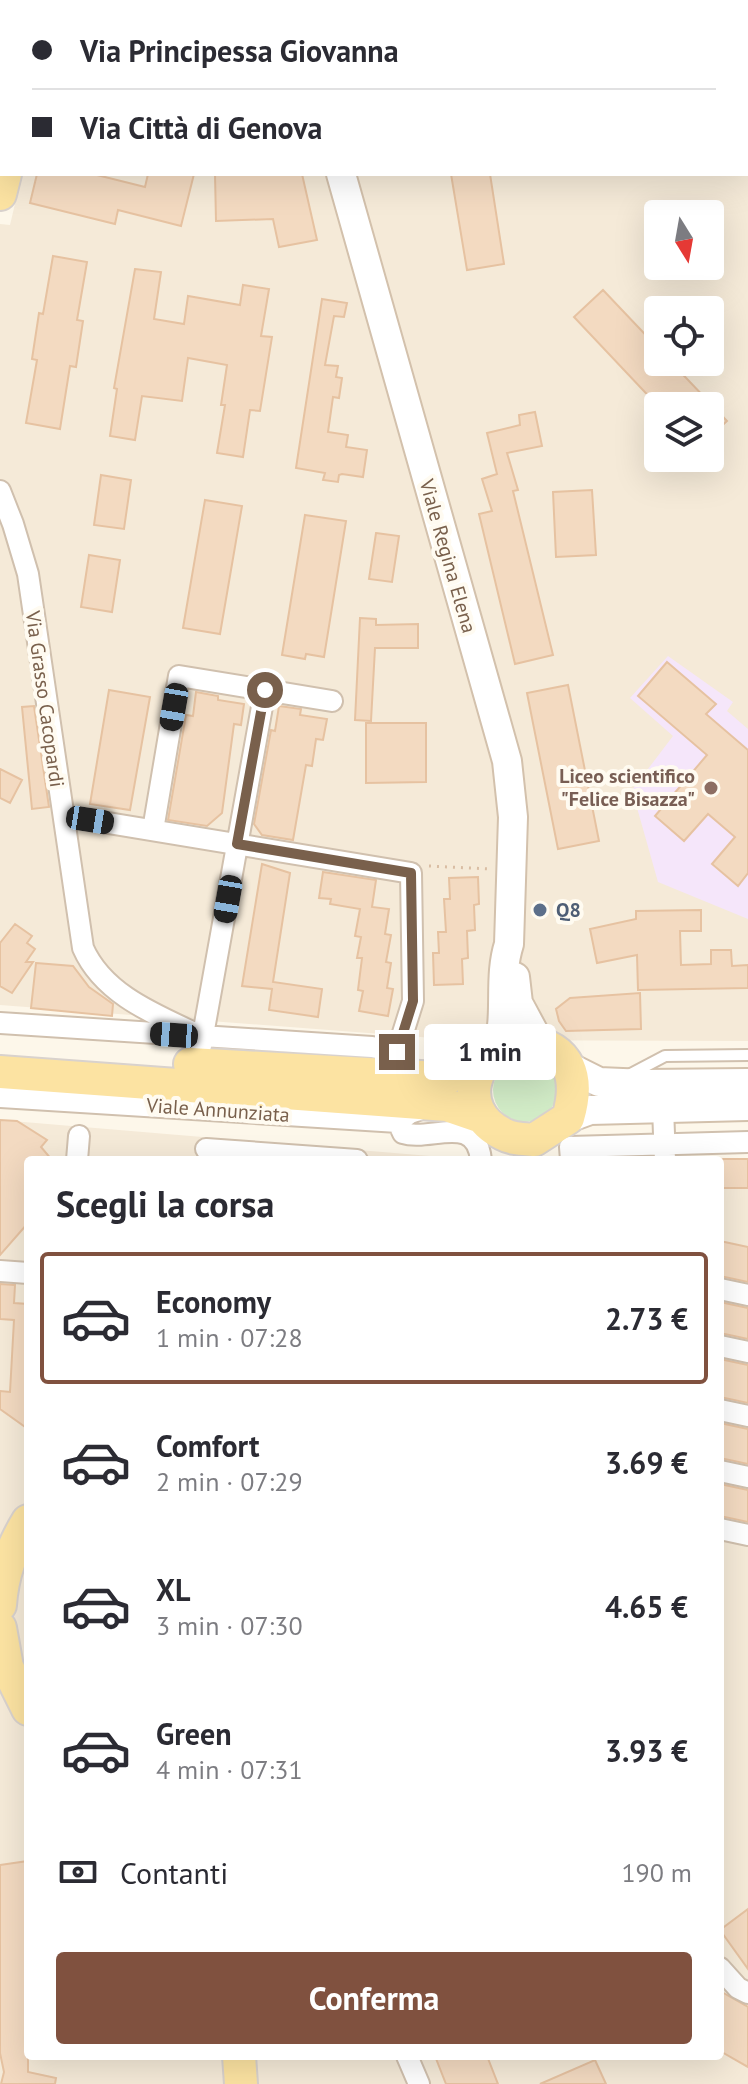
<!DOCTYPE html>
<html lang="it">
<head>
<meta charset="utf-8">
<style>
  body { margin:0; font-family:"PT Sans",sans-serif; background:#f2f2f3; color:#2b2b33; height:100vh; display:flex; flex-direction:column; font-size:30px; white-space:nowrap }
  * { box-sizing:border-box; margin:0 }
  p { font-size:26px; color:#7c7c81 }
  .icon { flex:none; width:44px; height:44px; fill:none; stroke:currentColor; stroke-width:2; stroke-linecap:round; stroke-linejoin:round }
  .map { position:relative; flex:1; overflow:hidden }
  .panel { position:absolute; left:24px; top:1156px; width:700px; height:904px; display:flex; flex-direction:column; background:#fff; border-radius:8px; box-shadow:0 8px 32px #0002 }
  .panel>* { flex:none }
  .hud { position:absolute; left:0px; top:0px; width:748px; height:176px; box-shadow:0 8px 32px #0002; display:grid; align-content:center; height:176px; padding:0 32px; background:#fff }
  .needle { width:52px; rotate:169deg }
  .buttons { position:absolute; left:644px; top:200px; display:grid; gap:16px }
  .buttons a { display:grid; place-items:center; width:80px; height:80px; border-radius:8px; background:#fff; box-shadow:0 8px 32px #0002; font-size:40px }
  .end { position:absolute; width:36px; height:36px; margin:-18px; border:10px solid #79604c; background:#fff; box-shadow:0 0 0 4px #fff }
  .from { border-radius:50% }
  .bubble { position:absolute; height:56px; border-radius:8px; background:#fff; box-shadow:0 8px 32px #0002; font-size:26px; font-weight:600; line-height:56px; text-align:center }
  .car { position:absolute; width:24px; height:48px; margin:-24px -12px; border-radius:10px; box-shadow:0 0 6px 2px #0007; background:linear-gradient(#222 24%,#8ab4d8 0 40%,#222 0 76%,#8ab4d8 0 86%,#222 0) }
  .hud b { display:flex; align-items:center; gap:28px; height:76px; font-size:30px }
  .hud b+b { border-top:2px solid #e1e1e2 }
  .hud i { width:20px; height:20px; background:#2b2b33 }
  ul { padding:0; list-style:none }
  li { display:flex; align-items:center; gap:24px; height:132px; margin:0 16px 12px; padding:0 16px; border:4px solid transparent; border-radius:8px }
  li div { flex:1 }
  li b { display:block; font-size:30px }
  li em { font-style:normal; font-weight:600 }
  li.selected { border-color:#80513f }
  li>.icon { width:72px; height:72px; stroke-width:1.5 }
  h2 { padding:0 32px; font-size:36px; line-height:96px }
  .pay { display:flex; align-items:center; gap:20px; height:88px; padding:0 32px; font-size:30px }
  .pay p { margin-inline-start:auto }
  .action { display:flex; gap:16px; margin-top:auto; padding:16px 32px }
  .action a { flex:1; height:92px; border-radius:8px; background:#80513f; color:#fff; font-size:32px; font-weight:600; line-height:92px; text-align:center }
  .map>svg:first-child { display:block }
  .residential { fill:#f5ead8; fill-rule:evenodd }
  .education { fill:#f5e6fa }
  .green { fill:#d2ecc7 }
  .building { fill:#f3dac1; stroke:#e6c2a1; stroke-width:2 }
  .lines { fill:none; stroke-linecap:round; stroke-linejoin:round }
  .lane-casing { stroke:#d0c0ae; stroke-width:14 }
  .street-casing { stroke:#d0c0ae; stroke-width:24 }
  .secondary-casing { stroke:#d3c1ac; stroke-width:32 }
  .primary-casing { stroke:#d9d2cd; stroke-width:36 }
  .path { stroke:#d9bda3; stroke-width:3; stroke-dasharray:2 6; stroke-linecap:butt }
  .lane { stroke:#fff; stroke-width:10 }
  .street { stroke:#fff; stroke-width:20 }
  .secondary { stroke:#fff; stroke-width:28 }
  .primary { stroke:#fce3a2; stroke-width:32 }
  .tram { stroke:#bca6c9; stroke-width:2 }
  .route { stroke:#79604c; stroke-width:10 }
  .education-dot { fill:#8d6e63; stroke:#fffbf1; stroke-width:3 }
  .service-dot { fill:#5c6f8a; stroke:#fffbf1; stroke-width:3 }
  .labels { text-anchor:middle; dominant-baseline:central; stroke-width:8; stroke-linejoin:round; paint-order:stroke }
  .street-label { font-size:20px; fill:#79604c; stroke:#fffbf1 }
  .education-label { font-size:20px; font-weight:bold; fill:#785e54; stroke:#fffbf1; text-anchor:end }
  .service-label { font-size:20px; font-weight:bold; fill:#4e5e75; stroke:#fffbf1; text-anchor:start }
</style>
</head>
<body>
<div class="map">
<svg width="748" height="2084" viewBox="0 0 748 2084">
  <rect width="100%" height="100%" fill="#fdf7ea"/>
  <path class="residential" d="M67,0H748V1041L459,1040L0,1005V224L10,225L22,174H746V2H66ZM658,214H710V266H658ZM658,310H710V362H658ZM658,406H710V458H658Z
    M0,1120L478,1160H28V2056H720V1163L748,1162V2084H0Z"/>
  <path class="education" d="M668,656L733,702L727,711L748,729V919L658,882L632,790L673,736L630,698Z"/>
  <path class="green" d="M493 1090a32 32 0 1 1 64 0a32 32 0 1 1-64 0Z"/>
  <path class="building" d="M37,174H93L145,187L148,174H194L181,226L118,210L115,224L30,203Z
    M215,174H302L317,240L279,247L273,219L216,221Z
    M451,174H490L504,264L467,270Z
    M53,256L87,262L77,320L83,321L76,367L70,366L60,429L26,423L37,360L32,359L39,313L43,314Z
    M135,269L161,272L154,319L184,324L188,296L240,305L243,285L269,289L261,336L272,337L260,411L250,410L243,457L217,453L225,405H221L227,365L188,358L182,401L142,396L135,440L110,436L117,389L114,388Z
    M603,290L658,348V362H671L727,421L710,437V406H658L574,317Z
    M322,299L347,303L344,317L334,316L325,365L338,366L336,377L342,378L339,398L333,397L328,432L348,435L346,447L367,450L363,477L342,474L339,475L338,482L323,480L325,473L296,468Z
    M535,412L542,446L507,453L518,490L513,491L553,655L515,664L479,514L492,511L482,479L497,474L487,433L520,425L519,415Z
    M101,475L131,480L124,529L94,525Z
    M592,490L596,555L556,557L553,492Z
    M205,500L242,506L220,634L183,628Z
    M305,515L346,521L324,657L306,654L305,659L282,655Z
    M376,533L399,536L392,582L369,579Z
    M89,555L120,560L112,612L81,607Z
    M360,618L376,619V625L418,624V648H375L371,721L355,720Z
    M667,662L716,704L706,714L748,750V873L738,886L712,864L735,837L708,814L684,841L655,816L707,755L638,696Z
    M568,685L599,841L558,849L527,693Z
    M109,690L150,697L130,810L90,804Z
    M196,692L218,696V700L244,704L241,725L234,724L222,813L207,826L168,820L186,715L193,716Z
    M34,706L49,807L32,809L22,707Z
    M279,706L301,709L300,715L327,719L323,740L316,739L312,766L306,765L293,840L262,835L254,824L271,730L275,731Z
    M366,723H426V782L366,783Z
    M0,769L22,780L10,803L0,798Z
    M262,864L290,873L273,982L322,989L318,1017L269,1010L272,989L242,986Z
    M323,872L376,880L372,907L389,909L385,934L391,935L386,962L391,963L387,988L393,989L388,1016L359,1011L363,991L358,990L362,958H357L361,937L355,936L360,909L330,904L331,899L319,898Z
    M478,877L479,904L474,905L475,930L467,931L468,958L462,959L463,984L434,985L433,953H439L438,932H446L444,899H450L449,878Z
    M701,910V931H680L681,965L711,964V950H731L732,966L748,965V988L638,990L637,955L597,963L590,929L636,919V911Z
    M15,924L32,936L27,943L35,949L26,962H33L12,993L0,986V943Z
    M36,963L73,966L89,987L113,1004L112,1016L31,1008Z
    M640,993L641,1029L566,1031L559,1021L556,1009L570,998Z
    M0,1120L17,1121L47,1140L41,1147L52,1160H28V1223L0,1255Z
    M720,1159H748V1188H720Z
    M720,1241L748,1247V1282L720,1276Z
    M0,1284L15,1285L14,1303L28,1304V1429L0,1409V1391L10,1392L14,1320L0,1319Z
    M720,1302L748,1308V1339L720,1333Z
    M720,1359L748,1365V1403L720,1397Z
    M720,1423L748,1429V1464L720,1458Z
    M720,1484L748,1490V1522L720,1516Z
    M28,1861V2072L56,2078L55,2084H1L4,2072L0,2053V1865Z
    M748,1909V1969L720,1930Z
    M720,1991L748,2007V2067L720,2051Z
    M435,2056H487L498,2084H446Z
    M595,2060L606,2084H540Z"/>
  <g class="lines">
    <defs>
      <path id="lane" d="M575,2V0
        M627,1076L665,1056L748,1055"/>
      <path id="street" d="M0,491L13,524L28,574L83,948C104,996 159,1016 203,1037
        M90,820L411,873L413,1001L397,1052
        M153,830L179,676L332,701
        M0,1023L372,1047L397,1052L405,1059
        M201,1046L265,690
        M0,1097L398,1122L410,1113L427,1107
        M663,1108L665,1160
        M398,1122L403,1133C430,1142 476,1112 481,1160
        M206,1149L357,1160
        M77,1160L79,1136
        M571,1160L570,1147L748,1142
        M0,1271L28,1273
        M720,1289L748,1295
        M720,1346L748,1352
        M720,1410L748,1416
        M720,1471L748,1477
        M720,1529L748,1535
        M720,1968L738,1988L748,1993
        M407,2056L419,2084"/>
      <path id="secondary" d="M331,2L332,0
        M341,174L507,761L513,817L509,944C498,978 508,1013 498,1047
        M515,977L518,1003L539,1042
        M569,1067L599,1082L646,1084L748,1083
        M568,1118L590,1110L748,1106"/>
      <path id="primary" d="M8,2V0
        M50,2L51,0
        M0,34L2,26
        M0,194L5,174
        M525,1040C571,1047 580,1078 568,1118L534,1140C523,1139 512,1139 503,1134C453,1109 473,1047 525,1040Z
        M190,1064L438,1078L478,1071
        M0,1072L447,1105L482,1117
        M0,1605C2,1574 12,1547 28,1521
        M0,1628L7,1667L28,1709
        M239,2056L241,2084"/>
    </defs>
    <use href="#lane" class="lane-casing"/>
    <use href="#street" class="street-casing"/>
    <use href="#secondary" class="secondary-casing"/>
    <use href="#primary" class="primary-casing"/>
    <path class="path" d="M429,866L490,869"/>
    <use href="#lane" class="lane"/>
    <use href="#street" class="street"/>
    <use href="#secondary" class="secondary"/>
    <use href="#primary" class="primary"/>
    <path class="tram" d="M20,2L21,0
      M35,2L36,0
      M0,91L2,81
      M0,125L2,117"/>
  </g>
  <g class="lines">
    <path class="route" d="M265,690L237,844L411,873L413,1001L397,1052"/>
  </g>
  <circle class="education-dot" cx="711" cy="788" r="8"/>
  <circle class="service-dot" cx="540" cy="910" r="8"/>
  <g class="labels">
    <g class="street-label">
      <text transform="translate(448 556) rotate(74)">Viale Regina Elena</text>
      <text transform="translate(45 699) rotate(82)">Via Grasso Cacopardi</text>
      <text transform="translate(218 1110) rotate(4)">Viale Annunziata</text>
    </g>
    <g class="education-label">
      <text x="695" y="776">Liceo scientifico<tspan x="695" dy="23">"Felice Bisazza"</tspan></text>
    </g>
    <g class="service-label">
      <text x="556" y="910">Q8</text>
    </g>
  </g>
</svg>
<div class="buttons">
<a><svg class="needle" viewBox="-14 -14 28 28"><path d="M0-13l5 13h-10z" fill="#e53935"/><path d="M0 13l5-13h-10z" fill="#7c7c81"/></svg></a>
<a><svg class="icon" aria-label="locate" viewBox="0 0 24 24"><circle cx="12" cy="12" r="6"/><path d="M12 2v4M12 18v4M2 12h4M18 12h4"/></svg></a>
<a><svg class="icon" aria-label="layers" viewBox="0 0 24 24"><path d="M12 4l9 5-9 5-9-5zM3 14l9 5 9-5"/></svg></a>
</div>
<i class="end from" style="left:265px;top:690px"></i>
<i class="end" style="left:397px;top:1052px"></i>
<div class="bubble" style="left:424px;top:1024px;width:132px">1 min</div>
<i class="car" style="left:174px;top:707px;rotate:190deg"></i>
<i class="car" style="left:90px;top:820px;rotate:99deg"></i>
<i class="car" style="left:228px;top:899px;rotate:190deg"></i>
<i class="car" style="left:174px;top:1035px;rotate:274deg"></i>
<div class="hud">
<b><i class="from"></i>Via Principessa Giovanna</b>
<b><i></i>Via Città di Genova</b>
</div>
<section class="panel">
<h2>Scegli la corsa</h2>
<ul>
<li class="selected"><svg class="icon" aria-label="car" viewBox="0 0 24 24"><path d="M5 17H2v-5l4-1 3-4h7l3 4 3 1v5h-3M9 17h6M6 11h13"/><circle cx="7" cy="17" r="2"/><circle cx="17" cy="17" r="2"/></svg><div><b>Economy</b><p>1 min · 07:28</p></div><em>2.73 €</em></li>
<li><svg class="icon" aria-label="car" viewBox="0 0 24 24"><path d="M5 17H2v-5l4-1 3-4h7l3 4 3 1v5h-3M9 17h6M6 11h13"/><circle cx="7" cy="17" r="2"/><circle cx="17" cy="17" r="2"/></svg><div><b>Comfort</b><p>2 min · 07:29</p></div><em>3.69 €</em></li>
<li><svg class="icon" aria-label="car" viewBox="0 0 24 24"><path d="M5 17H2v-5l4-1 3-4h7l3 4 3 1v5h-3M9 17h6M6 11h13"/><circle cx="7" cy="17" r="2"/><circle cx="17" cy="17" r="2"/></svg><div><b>XL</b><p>3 min · 07:30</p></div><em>4.65 €</em></li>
<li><svg class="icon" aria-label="car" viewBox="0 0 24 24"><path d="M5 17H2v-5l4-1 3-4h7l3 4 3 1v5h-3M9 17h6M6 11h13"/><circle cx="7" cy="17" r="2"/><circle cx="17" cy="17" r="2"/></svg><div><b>Green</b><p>4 min · 07:31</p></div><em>3.93 €</em></li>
</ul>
<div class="pay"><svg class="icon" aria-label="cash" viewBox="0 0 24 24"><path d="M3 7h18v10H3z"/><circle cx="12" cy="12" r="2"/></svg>Contanti<p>190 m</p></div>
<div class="action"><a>Conferma</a></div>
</section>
</div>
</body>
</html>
